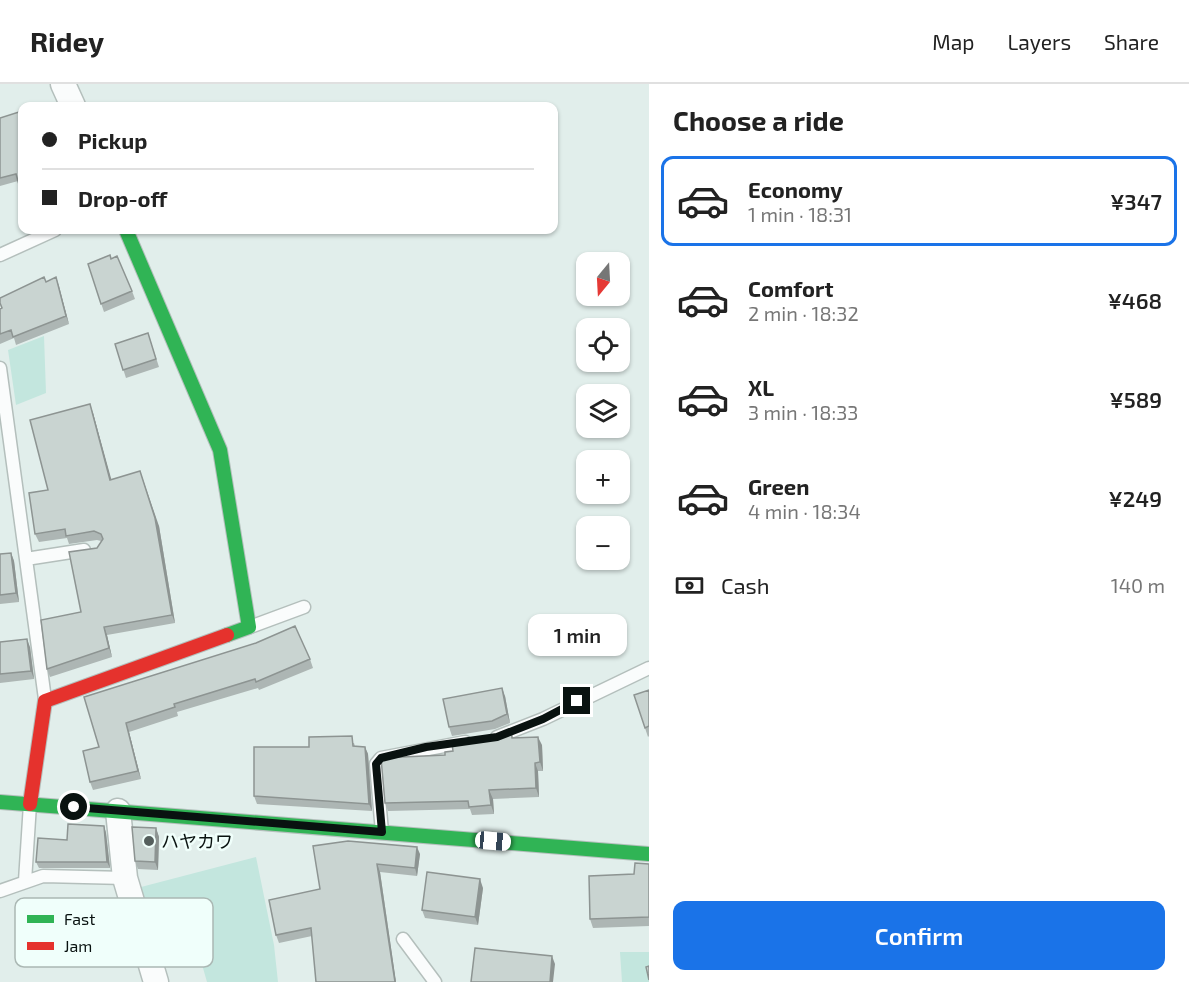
<!DOCTYPE html>
<html lang="en">
<head>
<meta charset="utf-8">
<style>
  body { margin:0; font-family:"Exo 2","Noto Sans JP",sans-serif; background:#f6f6f6; color:#222; height:100vh; display:flex; flex-direction:column; font-size:22px; white-space:nowrap }
  * { box-sizing:border-box; margin:0 }
  p { font-size:20px; color:#767676 }
  .icon { flex:none; width:33px; height:33px; fill:none; stroke:currentColor; stroke-width:2; stroke-linecap:round; stroke-linejoin:round }
  .map { position:relative; flex:1; overflow:hidden }
  .side { display:flex; flex-direction:column; background:#fff; width:540px }
  .side>* { flex:none }
  .guide { position:absolute; left:18px; top:18px; width:540px; height:132px; border-radius:12px; box-shadow:0 2px 4px #0004; display:grid; align-content:center; height:132px; padding:0 24px; background:#fff }
  .needle { width:39px; rotate:198deg }
  .buttons { position:absolute; left:576px; top:168px; display:grid; gap:12px }
  .buttons a { display:grid; place-items:center; width:54px; height:54px; border-radius:12px; background:#fff; box-shadow:0 2px 4px #0004; font-size:30px }
  .end { position:absolute; width:27px; height:27px; margin:-14px; border:8px solid #091210; background:#fff; box-shadow:0 0 0 3px #fff }
  .from { border-radius:50% }
  .bubble { position:absolute; height:42px; border-radius:12px; background:#fff; box-shadow:0 2px 4px #0004; font-size:20px; font-weight:600; line-height:42px; text-align:center }
  .car { position:absolute; width:18px; height:36px; margin:-18px -9px; border-radius:8px; box-shadow:0 0 4px 2px #0007; background:linear-gradient(#fff 24%,#345 0 40%,#fff 0 76%,#345 0 86%,#fff 0) }
  .guide b { display:flex; align-items:center; gap:21px; height:57px; font-size:22px }
  .guide b+b { border-top:2px solid #e0e0e0 }
  .guide i { width:15px; height:15px; background:#222 }
  ul { padding:0; list-style:none }
  li { display:flex; align-items:center; gap:18px; height:90px; margin:0 12px 9px; padding:0 12px; border:3px solid transparent; border-radius:12px }
  li div { flex:1 }
  li b { display:block; font-size:22px }
  li em { font-style:normal; font-weight:600 }
  li.selected { border-color:#1a73e8 }
  li>.icon { width:54px; height:54px; stroke-width:1.5 }
  h2 { padding:0 24px; font-size:27px; line-height:72px }
  .pay { display:flex; align-items:center; gap:15px; height:66px; padding:0 24px; font-size:22px }
  .pay p { margin-inline-start:auto }
  .cta { display:flex; gap:12px; margin-top:auto; padding:12px 24px }
  .cta a { flex:1; height:69px; border-radius:12px; background:#1a73e8; color:#fff; font-size:24px; font-weight:600; line-height:69px; text-align:center }
  header { display:flex; align-items:center; gap:36px; box-sizing:border-box; height:84px; padding:0 30px; background:#fff; border-bottom:2px solid #e0e0e0 }
  header strong { font-size:28px }
  nav { display:flex; gap:33px; margin-inline-start:auto; font-size:21px }
  main { display:flex; flex:1; min-height:0 }
  .map>svg:first-child { display:block }
  .green { fill:#c3e6de }
  .lines { fill:none; stroke-linecap:round; stroke-linejoin:round }
  .lane-casing { stroke:#b4bfbc; stroke-width:15 }
  .street-casing { stroke:#b4bfbc; stroke-width:27 }
  .fast-casing { stroke:#b4bfbc; stroke-width:16 }
  .jam-casing { stroke:#b4bfbc; stroke-width:16 }
  .lane { stroke:#fafcfc; stroke-width:12 }
  .street { stroke:#fafcfc; stroke-width:24 }
  .fast { stroke:#30b455; stroke-width:14 }
  .jam { stroke:#e5322d; stroke-width:14 }
  .wall { fill:#adb6b4 }
  .shaded-wall { fill:#8d9492 }
  .building { fill:#c9d4d1; stroke:#8d9492; stroke-width:1.5 }
  .route { stroke:#091210; stroke-width:8 }
  .poi-dot { fill:#555f5d; stroke:#f0fffb; stroke-width:2 }
  .labels { text-anchor:middle; dominant-baseline:central; stroke-width:5; stroke-linejoin:round; paint-order:stroke }
  .poi-label { font-size:18px; fill:#091210; stroke:#f0fffb; text-anchor:start }
  .key { fill:#f0fffb; stroke:#abb8b4; stroke-width:1.5 }
  .key-label { font-size:16px; fill:#091210 }
</style>
</head>
<body>
<header>
<strong>Ridey</strong>
<nav><a>Map</a><a>Layers</a><a>Share</a></nav>
</header>
<main>
<div class="map">
<svg width="649" height="898" viewBox="0 0 649 898">
  <rect width="100%" height="100%" fill="#e1eeeb"/>
  <path class="green" d="M44,252L46,309L16,321L8,266Z
    M256,773L274,861L278,898H207L191,842L152,853L141,803Z
    M620,868H649V898H622Z"/>
  <g class="lines">
    <defs>
      <path id="lane" d="M0,171L55,146
        M0,284L45,615
        M26,475L84,466
        M250,543L304,523
        M497,653L543,635L649,584
        M382,748L376,680L381,674L465,658
        M25,797L30,720
        M0,807L43,792L125,794
        M403,855L435,898"/>
      <path id="street" d="M63,0L73,22
        M118,727L125,794L156,898"/>
      <path id="fast" d="M126,146L220,366L249,543L227,551
        M0,718L649,770"/>
      <path id="jam" d="M30,720L45,617L227,551"/>
    </defs>
    <use href="#lane" class="lane-casing"/>
    <use href="#street" class="street-casing"/>
    <use href="#fast" class="fast-casing"/>
    <use href="#jam" class="jam-casing"/>
    <use href="#lane" class="lane"/>
    <use href="#street" class="street"/>
    <use href="#fast" class="fast"/>
    <use href="#jam" class="jam"/>
  </g>
  <path class="wall" d="M0,34L18,97L0,102Z
    M111,175L132,207L135,215L104,228L88,180Z
    M56,193L69,240L16,261L14,254L0,260V225L46,198Z
    M148,249L159,283L126,294L115,260Z
    M93,329L111,396L159,442L175,539L107,551L112,573L50,593L47,585L81,528L97,464L101,457L97,456L69,460L67,454L39,458L35,450L48,406Z
    M11,469L14,477L19,518L0,520V470Z
    M0,558L30,563L34,595L0,599Z
    M310,575L313,584L259,606L258,604L177,628L178,632L129,648L141,695L93,706L90,698L99,663L84,613Z
    M649,606V652L648,653L645,644Z
    M505,612L510,639L495,645L452,652L449,643Z
    M511,647L513,654L542,661L543,687H538L539,713L493,715L494,730L472,731L470,725L388,727L385,719L445,671Z
    M354,659L355,662L365,663L368,670L372,727L257,720L254,712L309,663Z
    M104,742L106,749L110,784H39L36,778L67,756Z
    M156,744L159,753L158,786L138,785L135,777Z
    M313,762L420,770L417,792L380,788L396,898H316L312,852L279,859L276,851L320,805Z
    M649,780V842L593,844L590,835L634,790Z
    M483,804L478,841L425,834L422,826Z"/>
  <path class="shaded-wall" d="M56,193L59,202L69,240L66,232Z
    M90,320L93,329L114,405L110,396Z
    M140,387L159,442L175,539L172,531Z
    M11,469L14,477L19,518L16,509Z
    M104,543L107,551L112,573L109,564Z
    M27,555L30,563L34,595L31,587Z
    M502,604L505,612L510,639L507,630Z
    M126,639L129,648L141,695L138,687Z
    M538,653L542,661L543,687L540,678Z
    M365,663L368,670L372,727L369,720Z
    M535,679L538,687L539,713L536,704Z
    M489,706L493,715L494,730L491,721Z
    M104,742L106,749L110,784L107,778Z
    M156,744L159,753L158,786L155,778Z
    M417,763L420,770L417,792L415,784Z
    M377,780L380,788L396,898H395Z
    M480,795L483,804L478,841L475,833Z
    M552,872L555,880L553,898H550Z"/>
  <path class="building" d="M22,27V111L16,90L0,94V34Z
    M110,171L111,175L117,172L132,207L101,220L88,180Z
    M44,193L46,198L56,193L66,232L13,253L11,246L0,250V225L2,224L0,219V214Z
    M148,249L156,275L123,286L115,260Z
    M90,320L110,396L140,387L155,434L172,531L104,543L109,564L47,585L41,536L81,528L69,468L97,464L103,455L101,450L94,447L66,452L65,445L35,450L29,409L48,406L30,336Z
    M11,469L16,509L0,511V470Z
    M295,542L310,575L256,598L255,595L174,620L175,623L126,639L138,687L90,698L83,667L99,663L84,613L256,559Z
    M27,555L31,587L0,590V558Z
    M502,604L507,630L492,637L449,643L443,615Z
    M649,606V642L645,644L634,611Z
    M511,647L512,654L538,653L540,678L535,679L536,704L489,706L491,721L469,723L468,717L385,719L381,674L445,671V668L453,667L452,660L495,653Z
    M352,652L353,662L365,663L369,720L254,712V663H309V653Z
    M68,740L104,742L107,778H36L38,754L67,756Z
    M132,743L156,744L155,778L135,777Z
    M348,757L417,763L415,784L377,780L395,898H316L311,844L276,851L269,816L320,805L313,762Z
    M635,779L649,780V833L590,835L589,792L634,790Z
    M427,788L480,795L475,833L422,826Z
    M475,864L552,872L550,898H471Z
    M649,882V896L646,883Z"/>
  <g class="lines">
    <path class="route" d="M74,723L382,748L376,680L381,674L426,663L497,653L543,635L577,617"/>
  </g>
  <circle class="poi-dot" cx="149" cy="757" r="6"/>
  <g class="labels">
    <g class="poi-label">
      <text x="161" y="757">ハヤカワ</text>
    </g>
  </g>
  <rect x="15" y="814" width="198" height="69" rx="9" class="key"/>
  <rect x="27" y="831" width="27" height="8" fill="#30b455"/>
  <rect x="27" y="858" width="27" height="8" fill="#e5322d"/>
  <g class="key-label">
    <text x="64" y="841">Fast</text>
    <text x="64" y="868">Jam</text>
  </g>
</svg>
<div class="buttons">
<a><svg class="needle" viewBox="-14 -14 28 28"><path d="M0-13l5 13h-10z" fill="#e53935"/><path d="M0 13l5-13h-10z" fill="#767676"/></svg></a>
<a><svg class="icon" aria-label="locate" viewBox="0 0 24 24"><circle cx="12" cy="12" r="6"/><path d="M12 2v4M12 18v4M2 12h4M18 12h4"/></svg></a>
<a><svg class="icon" aria-label="layers" viewBox="0 0 24 24"><path d="M12 4l9 5-9 5-9-5zM3 14l9 5 9-5"/></svg></a>
<a>+</a>
<a>−</a>
</div>
<i class="end from" style="left:74px;top:723px"></i>
<i class="end" style="left:577px;top:617px"></i>
<div class="bubble" style="left:528px;top:530px;width:99px">1 min</div>
<i class="car" style="left:493px;top:757px;rotate:95deg"></i>
<div class="guide">
<b><i class="from"></i>Pickup</b>
<b><i></i>Drop-off</b>
</div>
</div>
<section class="side">
<h2>Choose a ride</h2>
<ul>
<li class="selected"><svg class="icon" aria-label="car" viewBox="0 0 24 24"><path d="M5 17H2v-5l4-1 3-4h7l3 4 3 1v5h-3M9 17h6M6 11h13"/><circle cx="7" cy="17" r="2"/><circle cx="17" cy="17" r="2"/></svg><div><b>Economy</b><p>1 min · 18:31</p></div><em>¥347</em></li>
<li><svg class="icon" aria-label="car" viewBox="0 0 24 24"><path d="M5 17H2v-5l4-1 3-4h7l3 4 3 1v5h-3M9 17h6M6 11h13"/><circle cx="7" cy="17" r="2"/><circle cx="17" cy="17" r="2"/></svg><div><b>Comfort</b><p>2 min · 18:32</p></div><em>¥468</em></li>
<li><svg class="icon" aria-label="car" viewBox="0 0 24 24"><path d="M5 17H2v-5l4-1 3-4h7l3 4 3 1v5h-3M9 17h6M6 11h13"/><circle cx="7" cy="17" r="2"/><circle cx="17" cy="17" r="2"/></svg><div><b>XL</b><p>3 min · 18:33</p></div><em>¥589</em></li>
<li><svg class="icon" aria-label="car" viewBox="0 0 24 24"><path d="M5 17H2v-5l4-1 3-4h7l3 4 3 1v5h-3M9 17h6M6 11h13"/><circle cx="7" cy="17" r="2"/><circle cx="17" cy="17" r="2"/></svg><div><b>Green</b><p>4 min · 18:34</p></div><em>¥249</em></li>
</ul>
<div class="pay"><svg class="icon" aria-label="cash" viewBox="0 0 24 24"><path d="M3 7h18v10H3z"/><circle cx="12" cy="12" r="2"/></svg>Cash<p>140 m</p></div>
<div class="cta"><a>Confirm</a></div>
</section>
</main>
</body>
</html>
